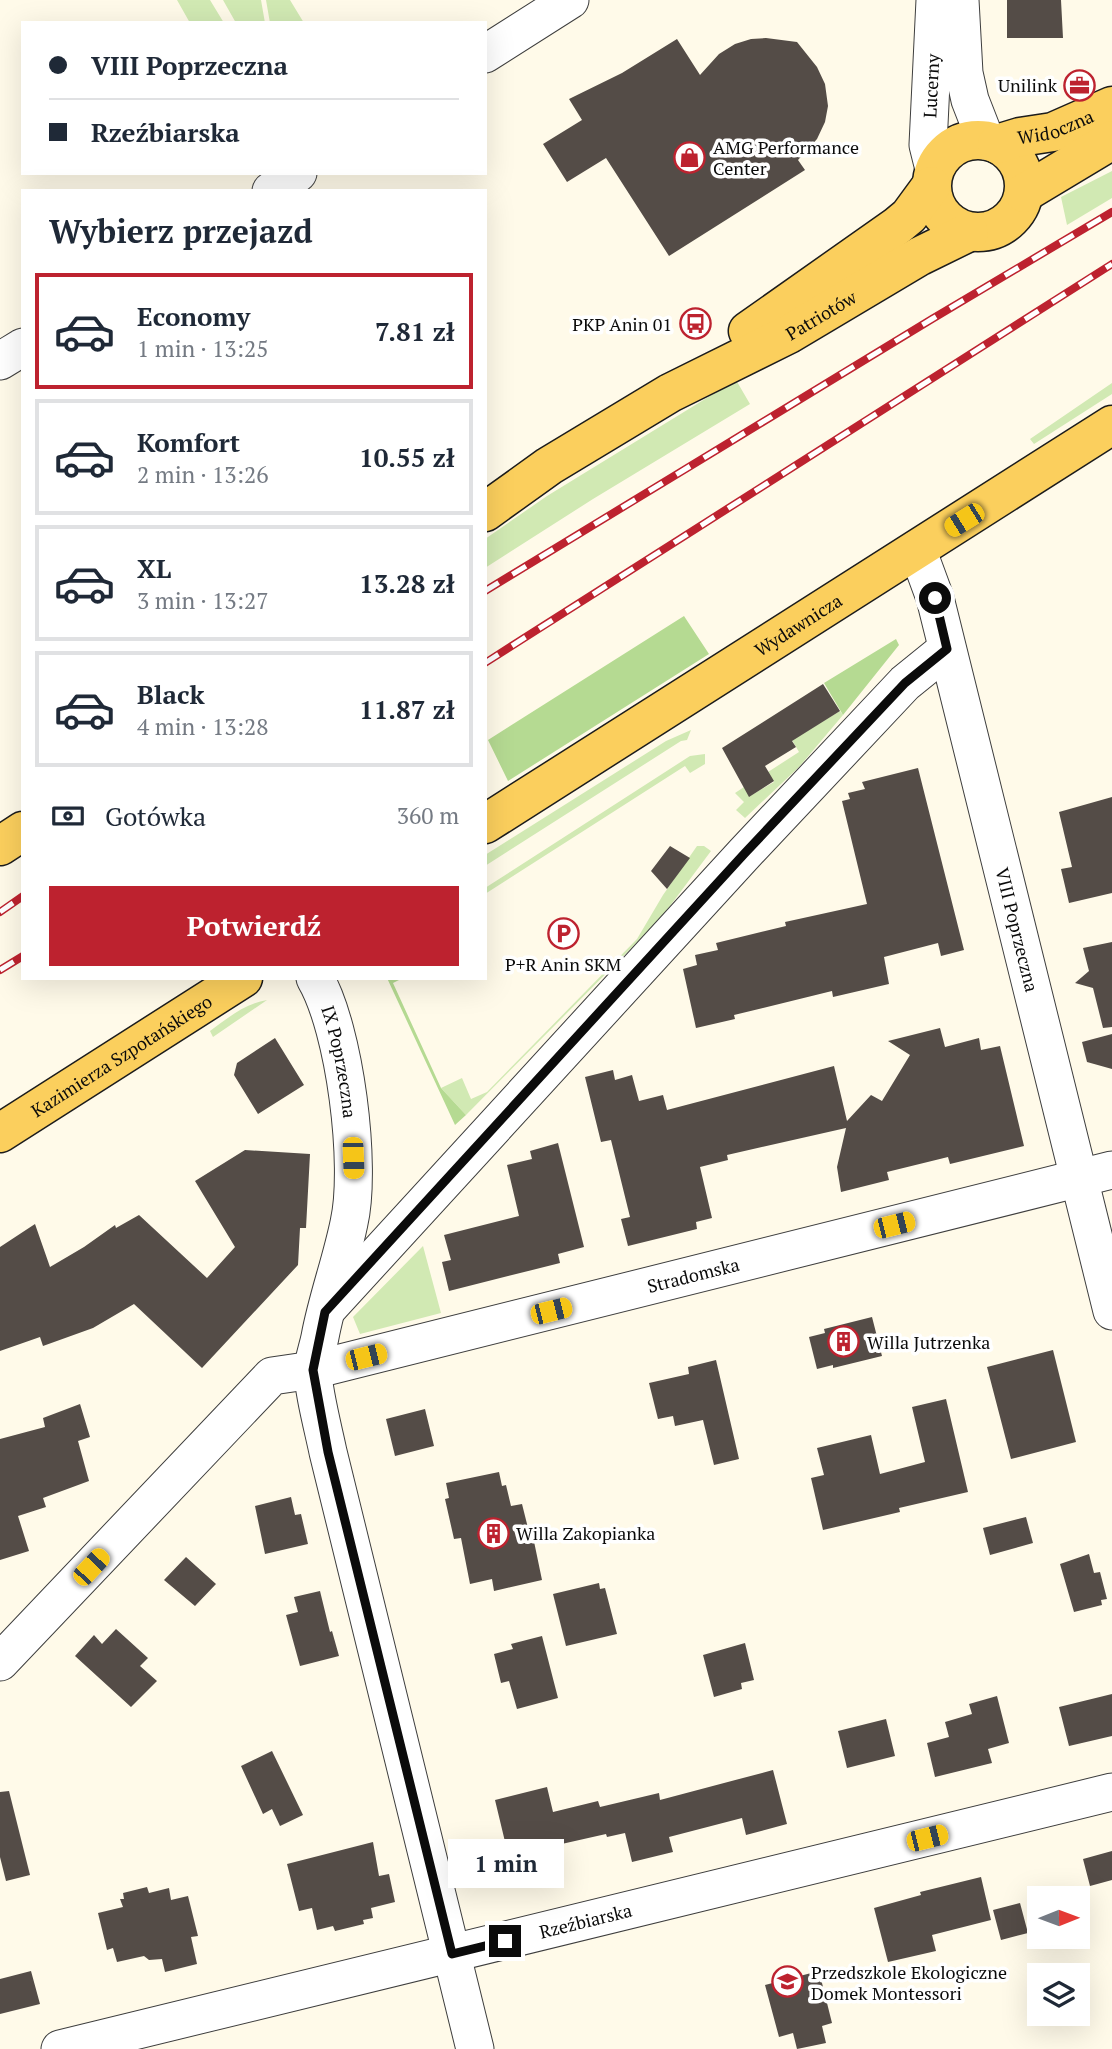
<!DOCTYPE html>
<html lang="pl">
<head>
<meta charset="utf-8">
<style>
  body { margin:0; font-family:"PT Serif",serif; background:#f2f2f3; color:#1f2937; height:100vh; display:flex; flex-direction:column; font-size:26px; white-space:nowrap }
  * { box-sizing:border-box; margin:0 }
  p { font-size:23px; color:#747a83 }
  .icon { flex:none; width:38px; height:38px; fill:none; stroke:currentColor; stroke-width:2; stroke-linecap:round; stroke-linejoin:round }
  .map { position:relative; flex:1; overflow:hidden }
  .panel { position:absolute; left:21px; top:189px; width:466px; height:791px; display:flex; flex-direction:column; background:#fff; border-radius:0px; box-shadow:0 7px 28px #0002 }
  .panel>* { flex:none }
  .top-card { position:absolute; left:21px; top:21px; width:466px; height:154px; border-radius:0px; box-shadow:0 7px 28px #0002; display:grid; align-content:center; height:154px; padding:0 28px; background:#fff }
  .needle { width:46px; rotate:89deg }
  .fabs { position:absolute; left:1027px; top:1886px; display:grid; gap:14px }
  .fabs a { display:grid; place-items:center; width:63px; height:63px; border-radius:0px; background:#fff; box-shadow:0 7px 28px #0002; font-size:35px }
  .end { position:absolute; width:32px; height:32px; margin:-16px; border:9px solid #0b0b0b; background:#fff; box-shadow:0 0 0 4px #fff }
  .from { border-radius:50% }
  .bubble { position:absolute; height:49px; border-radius:0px; background:#fff; box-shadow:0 7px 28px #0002; font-size:23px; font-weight:700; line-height:49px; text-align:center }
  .car { position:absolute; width:21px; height:42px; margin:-21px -10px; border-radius:9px; box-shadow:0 0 5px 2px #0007; background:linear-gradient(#f5c518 24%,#345 0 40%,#f5c518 0 76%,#345 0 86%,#f5c518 0) }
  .top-card b { display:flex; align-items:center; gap:24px; height:66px; font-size:26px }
  .top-card b+b { border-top:2px solid #e0e1e3 }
  .top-card i { width:18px; height:18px; background:#1f2937 }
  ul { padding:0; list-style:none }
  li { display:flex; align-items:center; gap:21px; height:116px; margin:0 14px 10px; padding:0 14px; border:4px solid #e0e1e3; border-radius:0px }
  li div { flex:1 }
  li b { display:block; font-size:26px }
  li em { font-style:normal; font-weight:700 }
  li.on { border-color:#bd222f }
  li>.icon { width:63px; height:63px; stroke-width:1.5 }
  h2 { padding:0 28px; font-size:32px; line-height:84px }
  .pay { display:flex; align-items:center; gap:18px; height:77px; padding:0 28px; font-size:26px }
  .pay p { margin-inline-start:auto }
  .button { display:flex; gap:14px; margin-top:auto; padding:14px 28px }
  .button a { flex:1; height:80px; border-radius:0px; background:#bd222f; color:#fff; font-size:28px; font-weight:700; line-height:80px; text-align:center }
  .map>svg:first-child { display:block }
  .green { fill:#d1e9b3 }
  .forest { fill:#b5da92 }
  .building { fill:#544c47 }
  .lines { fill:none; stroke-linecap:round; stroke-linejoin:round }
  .minor-casing { stroke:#3e3e3e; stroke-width:39 }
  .major-casing { stroke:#1c1c1c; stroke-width:41 }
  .minor { stroke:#fff; stroke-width:37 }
  .major { stroke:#fbcf5d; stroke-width:38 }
  .rail-casing { stroke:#bd222f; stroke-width:8 }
  .rail { stroke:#fff; stroke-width:5; stroke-dasharray:16; stroke-linecap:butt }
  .route { stroke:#0b0b0b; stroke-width:9 }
  .labels { text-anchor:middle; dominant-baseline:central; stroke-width:7; stroke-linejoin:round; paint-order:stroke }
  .street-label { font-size:18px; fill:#0b0b0b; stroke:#fff }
  .poi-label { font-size:18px; fill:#0b0b0b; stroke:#fff; text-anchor:start }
</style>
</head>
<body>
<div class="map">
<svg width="1112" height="2049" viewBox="0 0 1112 2049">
  <rect width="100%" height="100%" fill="#fffae9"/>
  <path class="green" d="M177,0H210L224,23H190Z
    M223,0H261L265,23H236Z
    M266,0H290L304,23H270Z
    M1112,171V198L1067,225L1061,197Z
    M736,380L750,404L593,499L485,568V539L547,496Z
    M1112,383V394L1034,444L1030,439Z
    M840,711L843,715L799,767L745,818L736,810L744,802L735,793L744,787L750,796L774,782L768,772L799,752L792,740Z
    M691,730L687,740L681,741L485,866V855L666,741Z
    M705,754V764L690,773L685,766L485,894V888L690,756Z
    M697,846H704L711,851L661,918L466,1115L441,1088L462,1078L471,1099L487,1092L637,939L663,895Z
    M267,1000L213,1037L210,1031C228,1018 244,1004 267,1000Z
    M423,1246L441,1313L360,1334L353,1317Z"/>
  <path class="forest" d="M684,616L709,654L508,781L488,740Z
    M896,639L899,645L843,715L824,683Z
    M387,978H403L393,983L441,1088L466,1115L455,1125Z"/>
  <path class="building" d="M1007,0H1061L1063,38H1007Z
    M766,38L797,42L817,67L825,84L828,106L825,122L817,139L798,160L805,170L669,256L606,158L567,182L543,144L582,120L569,99L622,73L677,39L700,75L719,54L735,44L751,39Z
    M823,684L840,711L792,741L796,747L765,766L774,781L749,797L722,748Z
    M918,768L964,950L941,956L938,943L884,957L889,984L833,997L832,991L734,1015L735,1019L696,1028L683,969L697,965L695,955L718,950L716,943L786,926L785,922L867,904L842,801L850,799L848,793L865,789L862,782Z
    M1112,797V893L1069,903L1061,869L1072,867L1059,812Z
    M670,846L690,858L667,889L651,871Z
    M1112,942V1027L1103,1028L1093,988L1075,983L1089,971L1083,948Z
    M940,1028L945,1047L979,1038L981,1050L1000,1046L1024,1146L950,1164L948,1157L887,1172L889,1180L841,1192L837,1167L846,1128L727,1155L728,1160L700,1167L712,1218L696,1222L697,1229L628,1246L621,1219L630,1217L611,1140L601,1142L585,1077L613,1070L615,1080L632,1075L639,1101L663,1095L667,1110L834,1066L847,1121L871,1095L882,1101L910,1055L888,1041Z
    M1112,1034V1069L1087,1062L1082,1042Z
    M275,1038L304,1085L258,1114L234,1075L237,1063Z
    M558,1143L584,1247L558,1254L560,1263L449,1291L442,1262L451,1260L444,1235L519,1216L507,1165L532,1159L530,1151Z
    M245,1150L310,1154L306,1228H300L298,1265L202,1368L134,1304L93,1328L43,1346L40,1337L0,1351V1247L35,1224L50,1267L84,1247L115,1225L116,1228L139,1215L207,1278L235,1247L195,1181Z
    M872,1317L882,1356L833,1368V1365L817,1369L809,1337L825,1333L824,1329Z
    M1053,1350L1076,1442L1011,1459L987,1367Z
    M716,1360L739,1459L714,1465L703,1420L675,1426L673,1416L658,1419L649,1383L689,1374L688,1367Z
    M946,1399L968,1492L899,1508L900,1512L823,1530L811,1478L824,1475L817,1448L871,1435L880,1474L925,1462L912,1407Z
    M80,1404L90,1437L78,1441L89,1481L43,1498L46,1507L18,1516L29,1551L0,1560V1439L45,1427L43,1418Z
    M425,1409L434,1446L395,1456L386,1419Z
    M499,1472L502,1486L506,1485L511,1506L522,1504L528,1528L531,1527L542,1580L494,1591L492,1579L470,1584L461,1538L454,1539L445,1499L449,1498L446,1483Z
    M291,1497L295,1515L301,1514L308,1544L265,1554L255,1506Z
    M1026,1517L1033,1543L990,1555L983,1528Z
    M1089,1554L1094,1573L1100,1572L1107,1599L1101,1600L1102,1605L1074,1612L1060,1564Z
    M186,1557L216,1584L195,1606L164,1580Z
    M599,1583L600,1589L605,1588L617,1634L566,1646L553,1594Z
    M320,1591L330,1632L332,1631L339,1656L300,1666L286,1615L298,1612L294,1597Z
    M116,1629L148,1658L140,1666L157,1681L131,1707L75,1656L94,1635L102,1644Z
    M542,1636L558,1698L517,1709L509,1681L501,1683L494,1654L513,1649L511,1644Z
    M745,1643L754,1680L741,1683L742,1689L714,1697L703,1655Z
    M1112,1694V1736L1069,1746L1059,1707Z
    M997,1696L1009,1743L988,1749L992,1763L935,1777L927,1743L949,1737L945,1722L972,1714L969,1704Z
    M886,1719L895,1756L847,1768L838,1731Z
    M272,1751L303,1815L280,1826L272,1809L263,1814L241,1766Z
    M773,1770L787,1824L746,1835L742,1818L669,1837L673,1852L632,1862L625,1833L607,1837L606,1834L535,1850L533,1843L507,1850L495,1800L547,1787L553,1812L598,1801L600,1807L659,1793L660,1800Z
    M9,1791L30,1875L6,1881L0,1857V1792Z
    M373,1842L379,1876L389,1874L395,1902L371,1908L373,1918L363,1920L364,1924L335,1931L333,1926L317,1930L312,1908L299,1911L287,1864Z
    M1112,1851V1880L1090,1886L1083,1859Z
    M981,1877L991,1920L932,1935L936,1951L888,1962L874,1908L921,1895L920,1892Z
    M147,1887L149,1893L169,1888L171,1900L188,1896L198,1936L191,1937L197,1964L165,1972L162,1959L149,1960L144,1956L117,1962L113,1948L107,1950L98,1913L123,1907L120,1899H124L123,1893Z
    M1020,1903L1028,1933L1001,1940L993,1910Z
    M31,1971L40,2004L0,2014V1979Z
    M819,1971L832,2023L822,2026L826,2043L797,2049L793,2033L779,2037L765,1985Z"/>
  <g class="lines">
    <defs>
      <g id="minor">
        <path d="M960,0L964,73L970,100L986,141"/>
        <path d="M485,54L570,0"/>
        <path id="s1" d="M934,169L928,145L935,0"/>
        <path d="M271,191L298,173"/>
        <path d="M0,361L23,347"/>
        <path id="s2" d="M917,549L935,598L1112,1311"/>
        <path id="s3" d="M315,978C345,1029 362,1166 349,1223C341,1262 327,1299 320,1337C318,1347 314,1358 313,1368C312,1387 324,1432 328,1452L475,2049"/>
        <path d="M330,1306L745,853L905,683L947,649"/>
        <path id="s4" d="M0,1662L272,1376L313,1370L1112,1170"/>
        <path id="s5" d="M60,2049L1112,1792"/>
      </g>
      <g id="major">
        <circle cx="978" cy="186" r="46"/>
        <path id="s6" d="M997,144L1020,137L1053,132L1112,106"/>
        <path d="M1024,193L1112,140"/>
        <path d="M748,331L897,226L909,216L931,186"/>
        <path id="s7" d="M485,512L549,466L670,393L789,334L920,256L969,232"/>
        <path id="s8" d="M485,824L1112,425"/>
        <path d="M0,846L23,831"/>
        <path id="s9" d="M0,1133L243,978"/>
      </g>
    </defs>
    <use href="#minor" class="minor-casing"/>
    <use href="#major" class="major-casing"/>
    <use href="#minor" class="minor"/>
    <use href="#major" class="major"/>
    <defs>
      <path id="rail" d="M485,591L932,319L1112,212
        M485,663L1112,264
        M0,912L23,896
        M0,970L23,956"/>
    </defs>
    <use href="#rail" class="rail-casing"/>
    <use href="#rail" class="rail"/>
  </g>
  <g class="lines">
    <path class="route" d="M505,1941L452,1954L328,1452L313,1370L325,1312L745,853L905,683L947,649L935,598"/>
  </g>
  <defs>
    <symbol id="office-ring" viewBox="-11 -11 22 22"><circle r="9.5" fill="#fff" stroke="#bd222f" stroke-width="1.5"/><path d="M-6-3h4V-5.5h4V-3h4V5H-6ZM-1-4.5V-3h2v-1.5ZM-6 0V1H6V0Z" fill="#bd222f"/></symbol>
    <symbol id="shop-ring" viewBox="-11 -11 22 22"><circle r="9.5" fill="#fff" stroke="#bd222f" stroke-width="1.5"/><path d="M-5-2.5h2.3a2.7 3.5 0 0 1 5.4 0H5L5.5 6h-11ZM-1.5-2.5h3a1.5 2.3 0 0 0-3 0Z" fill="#bd222f"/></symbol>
    <symbol id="bus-ring" viewBox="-11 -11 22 22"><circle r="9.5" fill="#fff" stroke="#bd222f" stroke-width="1.5"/><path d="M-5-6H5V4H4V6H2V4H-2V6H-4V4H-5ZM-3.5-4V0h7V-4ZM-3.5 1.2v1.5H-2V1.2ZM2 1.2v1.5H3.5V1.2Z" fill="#bd222f"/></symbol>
    <symbol id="parking-ring" viewBox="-11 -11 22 22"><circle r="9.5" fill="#fff" stroke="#bd222f" stroke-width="1.5"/><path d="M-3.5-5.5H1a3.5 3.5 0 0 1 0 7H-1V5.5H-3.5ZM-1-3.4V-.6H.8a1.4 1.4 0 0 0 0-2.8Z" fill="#bd222f"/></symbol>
    <symbol id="building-ring" viewBox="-11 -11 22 22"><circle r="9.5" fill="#fff" stroke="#bd222f" stroke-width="1.5"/><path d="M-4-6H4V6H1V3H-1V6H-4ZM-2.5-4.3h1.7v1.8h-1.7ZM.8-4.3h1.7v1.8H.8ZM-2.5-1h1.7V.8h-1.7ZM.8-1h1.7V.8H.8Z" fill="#bd222f"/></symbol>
    <symbol id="school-ring" viewBox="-11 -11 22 22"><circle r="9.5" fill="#fff" stroke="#bd222f" stroke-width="1.5"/><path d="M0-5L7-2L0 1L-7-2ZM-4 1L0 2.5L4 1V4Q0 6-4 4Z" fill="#bd222f"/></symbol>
  </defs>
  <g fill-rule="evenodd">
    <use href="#office-ring" x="1062" y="68" width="35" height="35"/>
    <use href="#shop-ring" x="672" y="140" width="35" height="35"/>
    <use href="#bus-ring" x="678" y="306" width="35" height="35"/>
    <use href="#parking-ring" x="546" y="916" width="35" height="35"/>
    <use href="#building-ring" x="826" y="1324" width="35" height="35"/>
    <use href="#building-ring" x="476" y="1516" width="35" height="35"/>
    <use href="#school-ring" x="770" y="1964" width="35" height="35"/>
  </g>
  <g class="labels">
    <g class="street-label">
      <text stroke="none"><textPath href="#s1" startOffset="84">Lucerny</textPath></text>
      <text stroke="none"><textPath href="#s6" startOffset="61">Widoczna</textPath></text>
      <text stroke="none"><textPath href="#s7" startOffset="390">Patriotów</textPath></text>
      <text stroke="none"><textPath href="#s8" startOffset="371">Wydawnicza</textPath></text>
      <text stroke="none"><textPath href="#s2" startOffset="394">VIII Poprzeczna</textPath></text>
      <text stroke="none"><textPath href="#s9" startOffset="144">Kazimierza Szpotańskiego</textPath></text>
      <text stroke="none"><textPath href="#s3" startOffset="88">IX Poprzeczna</textPath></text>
      <text stroke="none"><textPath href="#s4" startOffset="828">Stradomska</textPath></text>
      <text stroke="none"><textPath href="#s5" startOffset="541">Rzeźbiarska</textPath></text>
    </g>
    <g class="poi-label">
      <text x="1057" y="85" text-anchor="end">Unilink</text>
      <text x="713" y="147">AMG Performance<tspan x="713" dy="21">Center</tspan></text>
      <text x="672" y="324" text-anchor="end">PKP Anin 01</text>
      <text x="563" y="964" text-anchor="middle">P+R Anin SKM</text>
      <text x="867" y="1342">Willa Jutrzenka</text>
      <text x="516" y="1533">Willa Zakopianka</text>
      <text x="811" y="1972">Przedszkole Ekologiczne<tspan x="811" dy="21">Domek Montessori</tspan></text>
    </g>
  </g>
</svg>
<div class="fabs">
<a><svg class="needle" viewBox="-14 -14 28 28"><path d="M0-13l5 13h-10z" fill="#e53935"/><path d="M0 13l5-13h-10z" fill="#747a83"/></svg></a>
<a><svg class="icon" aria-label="layers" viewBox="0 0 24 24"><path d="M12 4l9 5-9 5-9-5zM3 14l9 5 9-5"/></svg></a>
</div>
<i class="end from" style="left:935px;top:598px"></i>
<i class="end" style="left:505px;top:1941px"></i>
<div class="bubble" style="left:448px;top:1839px;width:116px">1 min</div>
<i class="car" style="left:964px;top:520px;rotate:238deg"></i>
<i class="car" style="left:353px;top:1158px;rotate:178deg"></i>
<i class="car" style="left:894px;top:1225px;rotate:76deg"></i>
<i class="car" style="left:551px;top:1311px;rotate:76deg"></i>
<i class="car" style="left:366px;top:1357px;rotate:76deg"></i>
<i class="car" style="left:91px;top:1567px;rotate:43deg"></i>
<i class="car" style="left:927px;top:1838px;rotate:76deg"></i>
<div class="top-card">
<b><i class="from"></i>VIII Poprzeczna</b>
<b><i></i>Rzeźbiarska</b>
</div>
<section class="panel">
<h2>Wybierz przejazd</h2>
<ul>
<li class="on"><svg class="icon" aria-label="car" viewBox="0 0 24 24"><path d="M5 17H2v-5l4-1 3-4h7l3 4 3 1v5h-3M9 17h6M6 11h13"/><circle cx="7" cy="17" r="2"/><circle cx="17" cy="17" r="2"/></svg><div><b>Economy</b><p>1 min · 13:25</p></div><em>7.81 zł</em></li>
<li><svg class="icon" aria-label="car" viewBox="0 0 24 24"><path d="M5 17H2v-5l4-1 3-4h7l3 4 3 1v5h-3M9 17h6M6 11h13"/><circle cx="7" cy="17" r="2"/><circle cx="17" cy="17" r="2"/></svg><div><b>Komfort</b><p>2 min · 13:26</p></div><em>10.55 zł</em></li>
<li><svg class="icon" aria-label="car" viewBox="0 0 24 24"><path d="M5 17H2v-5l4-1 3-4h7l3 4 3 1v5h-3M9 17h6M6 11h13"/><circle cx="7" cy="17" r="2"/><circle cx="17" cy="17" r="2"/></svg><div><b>XL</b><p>3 min · 13:27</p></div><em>13.28 zł</em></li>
<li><svg class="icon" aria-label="car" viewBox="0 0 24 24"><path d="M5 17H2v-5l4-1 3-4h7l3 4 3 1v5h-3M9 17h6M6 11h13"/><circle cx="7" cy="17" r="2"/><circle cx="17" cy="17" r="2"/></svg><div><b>Black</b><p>4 min · 13:28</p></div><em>11.87 zł</em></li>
</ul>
<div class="pay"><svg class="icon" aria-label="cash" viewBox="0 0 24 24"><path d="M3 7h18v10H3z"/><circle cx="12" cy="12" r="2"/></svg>Gotówka<p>360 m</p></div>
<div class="button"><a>Potwierdź</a></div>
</section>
</div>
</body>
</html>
